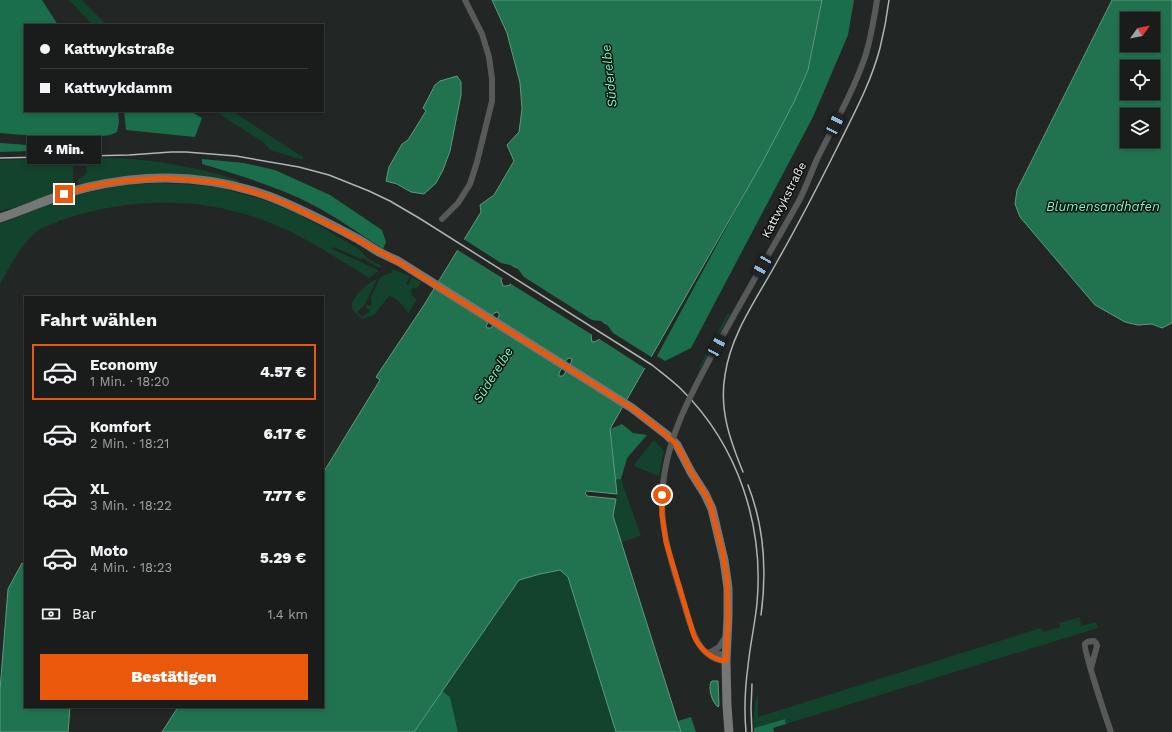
<!DOCTYPE html>
<html lang="de">
<head>
<meta charset="utf-8">
<style>
  body { margin:0; font-family:"Work Sans",sans-serif; background:#232524; color:#f1f3f6; height:100vh; display:flex; flex-direction:column; font-size:15px; white-space:nowrap }
  * { box-sizing:border-box; margin:0 }
  p { font-size:13px; color:#9fa1a3 }
  .icon { flex:none; width:22px; height:22px; fill:none; stroke:currentColor; stroke-width:2; stroke-linecap:round; stroke-linejoin:round }
  .map { position:relative; flex:1; overflow:hidden }
  .drawer { position:absolute; left:24px; top:296px; width:300px; height:412px; display:flex; flex-direction:column; background:#1a1c1b; border-radius:0px; box-shadow:0 2px 6px #0003,0 0 0 1px #383a3a }
  .drawer>* { flex:none }
  .hud { position:absolute; left:24px; top:24px; width:300px; height:88px; border-radius:0px; box-shadow:0 2px 6px #0003,0 0 0 1px #383a3a; display:grid; align-content:center; height:88px; padding:0 16px; background:#1a1c1b }
  .needle { width:26px; rotate:57deg }
  .tools { position:absolute; left:1120px; top:12px; display:grid; gap:8px }
  .tools a { display:grid; place-items:center; width:40px; height:40px; border-radius:0px; background:#1a1c1b; box-shadow:0 2px 6px #0003,0 0 0 1px #383a3a; font-size:20px }
  .end { position:absolute; width:18px; height:18px; margin:-9px; border:5px solid #ea580c; background:#fff; box-shadow:0 0 0 2px #fff }
  .from { border-radius:50% }
  .bubble { position:absolute; height:28px; border-radius:0px; background:#1a1c1b; box-shadow:0 2px 6px #0003,0 0 0 1px #383a3a; font-size:13px; font-weight:800; line-height:28px; text-align:center }
  .car { position:absolute; width:12px; height:24px; margin:-12px -6px; border-radius:5px; box-shadow:0 0 3px 1px #0007; background:linear-gradient(#222 24%,#8ab4d8 0 40%,#222 0 76%,#8ab4d8 0 86%,#222 0) }
  .hud b { display:flex; align-items:center; gap:14px; height:38px; font-size:15px }
  .hud b+b { border-top:1px solid #383a3a }
  .hud i { width:10px; height:10px; background:#f1f3f6 }
  ul { padding:0; list-style:none }
  li { display:flex; align-items:center; gap:12px; height:56px; margin:0 8px 6px; padding:0 8px; border:2px solid transparent; border-radius:0px }
  li div { flex:1 }
  li b { display:block; font-size:15px }
  li em { font-style:normal; font-weight:800 }
  li.active { border-color:#ea580c }
  li>.icon { width:36px; height:36px; stroke-width:1.5 }
  h2 { padding:0 16px; font-size:18px; line-height:48px }
  .pay { display:flex; align-items:center; gap:10px; height:44px; padding:0 16px; font-size:15px }
  .pay p { margin-inline-start:auto }
  .action { display:flex; gap:8px; margin-top:auto; padding:8px 16px }
  .action a { flex:1; height:46px; border-radius:0px; background:#ea580c; color:#fff; font-size:16px; font-weight:800; line-height:46px; text-align:center }
  .map>svg:first-child { display:block }
  .green { fill:#13422d }
  .forest { fill:#1a6e4b }
  .water { fill:#217350; stroke:#5f9980; fill-rule:evenodd }
  .pier { fill:#222624 }
  .lines { fill:none; stroke-linecap:round; stroke-linejoin:round }
  .street { stroke:#585a59; stroke-width:6 }
  .secondary { stroke:#757776; stroke-width:9 }
  .rail { stroke:#b0b4b2; stroke-width:1.5 }
  .street-bridge { stroke:#585a59; stroke-width:6 }
  .route { stroke:#ea580c; stroke-width:5 }
  .labels { text-anchor:middle; dominant-baseline:central; stroke-width:3; stroke-linejoin:round; paint-order:stroke }
  .street-label { font-size:12px; fill:#eff2f0; stroke:#0d0e0d }
  .water-label { font-size:13px; font-style:italic; fill:#74fdbc; stroke:#0d0e0d }
</style>
</head>
<body>
<div class="map">
<svg width="1172" height="732" viewBox="0 0 1172 732">
  <rect width="100%" height="100%" fill="#222624"/>
  <path class="green" d="M69,0H82L107,25H93Z
    M215,111H232L303,157V160L270,150L264,143Z
    M66,158C94,158 123,157 152,161C181,165 210,171 238,180L237,184L222,180L81,184L78,183V180L87,173L86,166H73V184L71,187L23,205L0,211V160Z
    M156,183L182,184L209,186L228,190L264,200L296,213L324,228L360,250L367,258L383,267C377,269 369,261 363,258L361,259L333,247L332,249L376,269L378,271L369,278C338,259 306,237 271,223C199,195 131,197 58,221V222C49,225 40,228 33,235C20,246 9,269 0,284V224C28,212 57,200 86,193C109,187 132,184 156,183Z
    M392,269L410,276L406,284L408,285L412,277L421,282L417,289L413,288L411,290L412,296L417,299L408,314C404,306 397,298 389,296L374,315L362,319C359,316 353,312 352,307C350,298 370,281 377,279L364,306L357,312L362,317L370,311L368,309H366L367,304L370,306L372,304L371,303L372,300L370,299L380,278L388,273L389,274L392,272L391,270Z
    M728,313L730,314L702,366L698,370L688,388Z
    M654,440L664,451L659,476L634,466L636,462Z
    M621,479L641,536L621,542L613,516L617,494L615,480Z
    M561,570L568,577L616,732H458L450,697L442,691L519,580L540,574Z
    M1080,617L1081,626L1096,622L1098,628L786,724L785,719L754,728C753,716 754,704 758,693V717L1041,628L1043,632L1060,627L1059,623Z"/>
  <path class="forest" d="M0,0H42L58,25H25V111H118L119,123L117,132C104,142 20,135 0,133Z
    M822,0H854L848,35L813,117L691,348L665,361L657,356L794,102L808,70Z
    M124,111H190L202,118L195,137L126,130Z
    M0,143L28,145L65,146V150L0,152Z
    M202,159L244,163L275,170L330,195L382,230L386,242L383,249C356,231 329,212 299,198C268,184 235,174 202,164Z
    M622,424L633,433L647,435L627,458L621,479L615,480L610,429Z
    M442,691L450,697L458,732H414Z
    M691,717L696,732H681L678,721Z
    M785,719L786,724L773,728L774,732H754V728Z"/>
  <path class="water" d="M492,0H822L808,70L794,102L762,163L610,429L617,494L587,491L585,493L587,496L616,499L613,516L681,732H616L568,577L560,570L540,574L519,580L414,732H162L178,707H323V473L380,380L376,377L424,305L481,212L480,205L494,195L514,161L507,145L519,132L522,109L520,83L507,33ZM512,266L515,267L517,269L510,285L506,286H503L501,280L509,268ZM497,312L499,313V316L491,328H487L486,326L494,313ZM601,323H605C607,330 601,342 592,342L591,335ZM569,358L572,359L571,363L563,376H559V373L567,359Z
    M1112,0H1172V323L1162,328L1152,324L1138,325L1125,322L1095,305L1020,217L1015,204L1017,190ZM1127,19H1153V45H1127ZM1127,67H1153V93H1127ZM1127,115H1153V141H1127Z
    M457,76L461,82V95L450,151L443,170L436,183L424,194L411,192L397,184L386,181L389,167L402,144L408,140L426,111L423,108L435,85L440,81Z
    M22,563L25,565V707H70L68,732H0V690L8,589Z
    M712,681H718L719,706L718,707C712,702 708,689 711,682Z"/>
  <path class="pier" d="M462,238L501,263L510,265L518,269L524,277L592,320L601,321L608,326L613,333L653,358L646,369L598,338L604,328V325L599,326L594,336L508,282L514,272L515,270L514,268L511,270L504,279L456,249Z"/>
  <g class="lines">
    <path class="street" d="M799,201C806,187 811,173 817,159C834,125 853,92 865,57C871,38 874,19 877,0
      M442,219L458,203L470,184L477,162L492,101V79L489,57L482,34L465,0
      M682,597C690,622 695,659 726,661
      M712,651L719,647L726,636
      M710,652L720,654L726,661
      M1091,668L1097,646L1096,643L1094,641C1091,641 1087,641 1085,644C1083,649 1107,721 1111,732"/>
    <path class="secondary" d="M0,218C30,208 58,194 89,187C149,173 212,175 271,197C301,209 330,224 358,239C365,243 372,248 379,252C385,255 391,258 398,261L632,408L667,435L677,445L691,472L705,494L712,509L724,560L728,588V617L726,661L727,706L729,732"/>
    <path class="rail" d="M0,158L129,155L171,152H186L236,156L299,167L329,175L369,191L390,201L419,218L652,365C662,373 673,381 682,390C738,446 764,525 757,603C755,624 750,645 748,666C745,688 744,710 746,732
      M743,472C730,440 719,410 725,375C731,333 758,297 778,260C799,223 818,186 837,148C853,115 871,83 880,48C884,32 887,16 889,0
      M748,485C764,526 767,571 761,615
      M752,732L751,709L752,684"/>
    <path class="street-bridge" d="M682,597C673,567 662,536 662,503C662,441 694,388 723,335C748,290 774,245 799,201"/>
  </g>
  <g class="lines">
    <path class="route" d="M64,194L88,187L121,181L164,178L193,180L221,183L244,189L270,197L289,205L342,231L400,263L632,408L664,433L674,442L681,452L691,472L702,489L710,503L722,550L727,579L728,617L726,661C712,660 700,649 694,636L666,542L662,515V495"/>
  </g>
  <g class="labels">
    <g class="street-label">
      <text transform="translate(784 200) rotate(-63)">Kattwykstraße</text>
    </g>
    <g class="water-label">
      <text transform="translate(609 76) rotate(-96)">Süderelbe</text>
      <text x="1103" y="206">Blumensandhafen</text>
      <text transform="translate(493 375) rotate(-58)">Süderelbe</text>
    </g>
  </g>
</svg>
<div class="tools">
<a><svg class="needle" viewBox="-14 -14 28 28"><path d="M0-13l5 13h-10z" fill="#e53935"/><path d="M0 13l5-13h-10z" fill="#9fa1a3"/></svg></a>
<a><svg class="icon" aria-label="locate" viewBox="0 0 24 24"><circle cx="12" cy="12" r="6"/><path d="M12 2v4M12 18v4M2 12h4M18 12h4"/></svg></a>
<a><svg class="icon" aria-label="layers" viewBox="0 0 24 24"><path d="M12 4l9 5-9 5-9-5zM3 14l9 5 9-5"/></svg></a>
</div>
<i class="end from" style="left:662px;top:495px"></i>
<i class="end" style="left:64px;top:194px"></i>
<div class="bubble" style="left:27px;top:136px;width:74px">4 Min.</div>
<i class="car" style="left:835px;top:124px;rotate:26deg"></i>
<i class="car" style="left:762px;top:266px;rotate:210deg"></i>
<i class="car" style="left:717px;top:346px;rotate:29deg"></i>
<div class="hud">
<b><i class="from"></i>Kattwykstraße</b>
<b><i></i>Kattwykdamm</b>
</div>
<section class="drawer">
<h2>Fahrt wählen</h2>
<ul>
<li class="active"><svg class="icon" aria-label="car" viewBox="0 0 24 24"><path d="M5 17H2v-5l4-1 3-4h7l3 4 3 1v5h-3M9 17h6M6 11h13"/><circle cx="7" cy="17" r="2"/><circle cx="17" cy="17" r="2"/></svg><div><b>Economy</b><p>1 Min. · 18:20</p></div><em>4.57 €</em></li>
<li><svg class="icon" aria-label="car" viewBox="0 0 24 24"><path d="M5 17H2v-5l4-1 3-4h7l3 4 3 1v5h-3M9 17h6M6 11h13"/><circle cx="7" cy="17" r="2"/><circle cx="17" cy="17" r="2"/></svg><div><b>Komfort</b><p>2 Min. · 18:21</p></div><em>6.17 €</em></li>
<li><svg class="icon" aria-label="car" viewBox="0 0 24 24"><path d="M5 17H2v-5l4-1 3-4h7l3 4 3 1v5h-3M9 17h6M6 11h13"/><circle cx="7" cy="17" r="2"/><circle cx="17" cy="17" r="2"/></svg><div><b>XL</b><p>3 Min. · 18:22</p></div><em>7.77 €</em></li>
<li><svg class="icon" aria-label="car" viewBox="0 0 24 24"><path d="M5 17H2v-5l4-1 3-4h7l3 4 3 1v5h-3M9 17h6M6 11h13"/><circle cx="7" cy="17" r="2"/><circle cx="17" cy="17" r="2"/></svg><div><b>Moto</b><p>4 Min. · 18:23</p></div><em>5.29 €</em></li>
</ul>
<div class="pay"><svg class="icon" aria-label="cash" viewBox="0 0 24 24"><path d="M3 7h18v10H3z"/><circle cx="12" cy="12" r="2"/></svg>Bar<p>1.4 km</p></div>
<div class="action"><a>Bestätigen</a></div>
</section>
</div>
</body>
</html>
